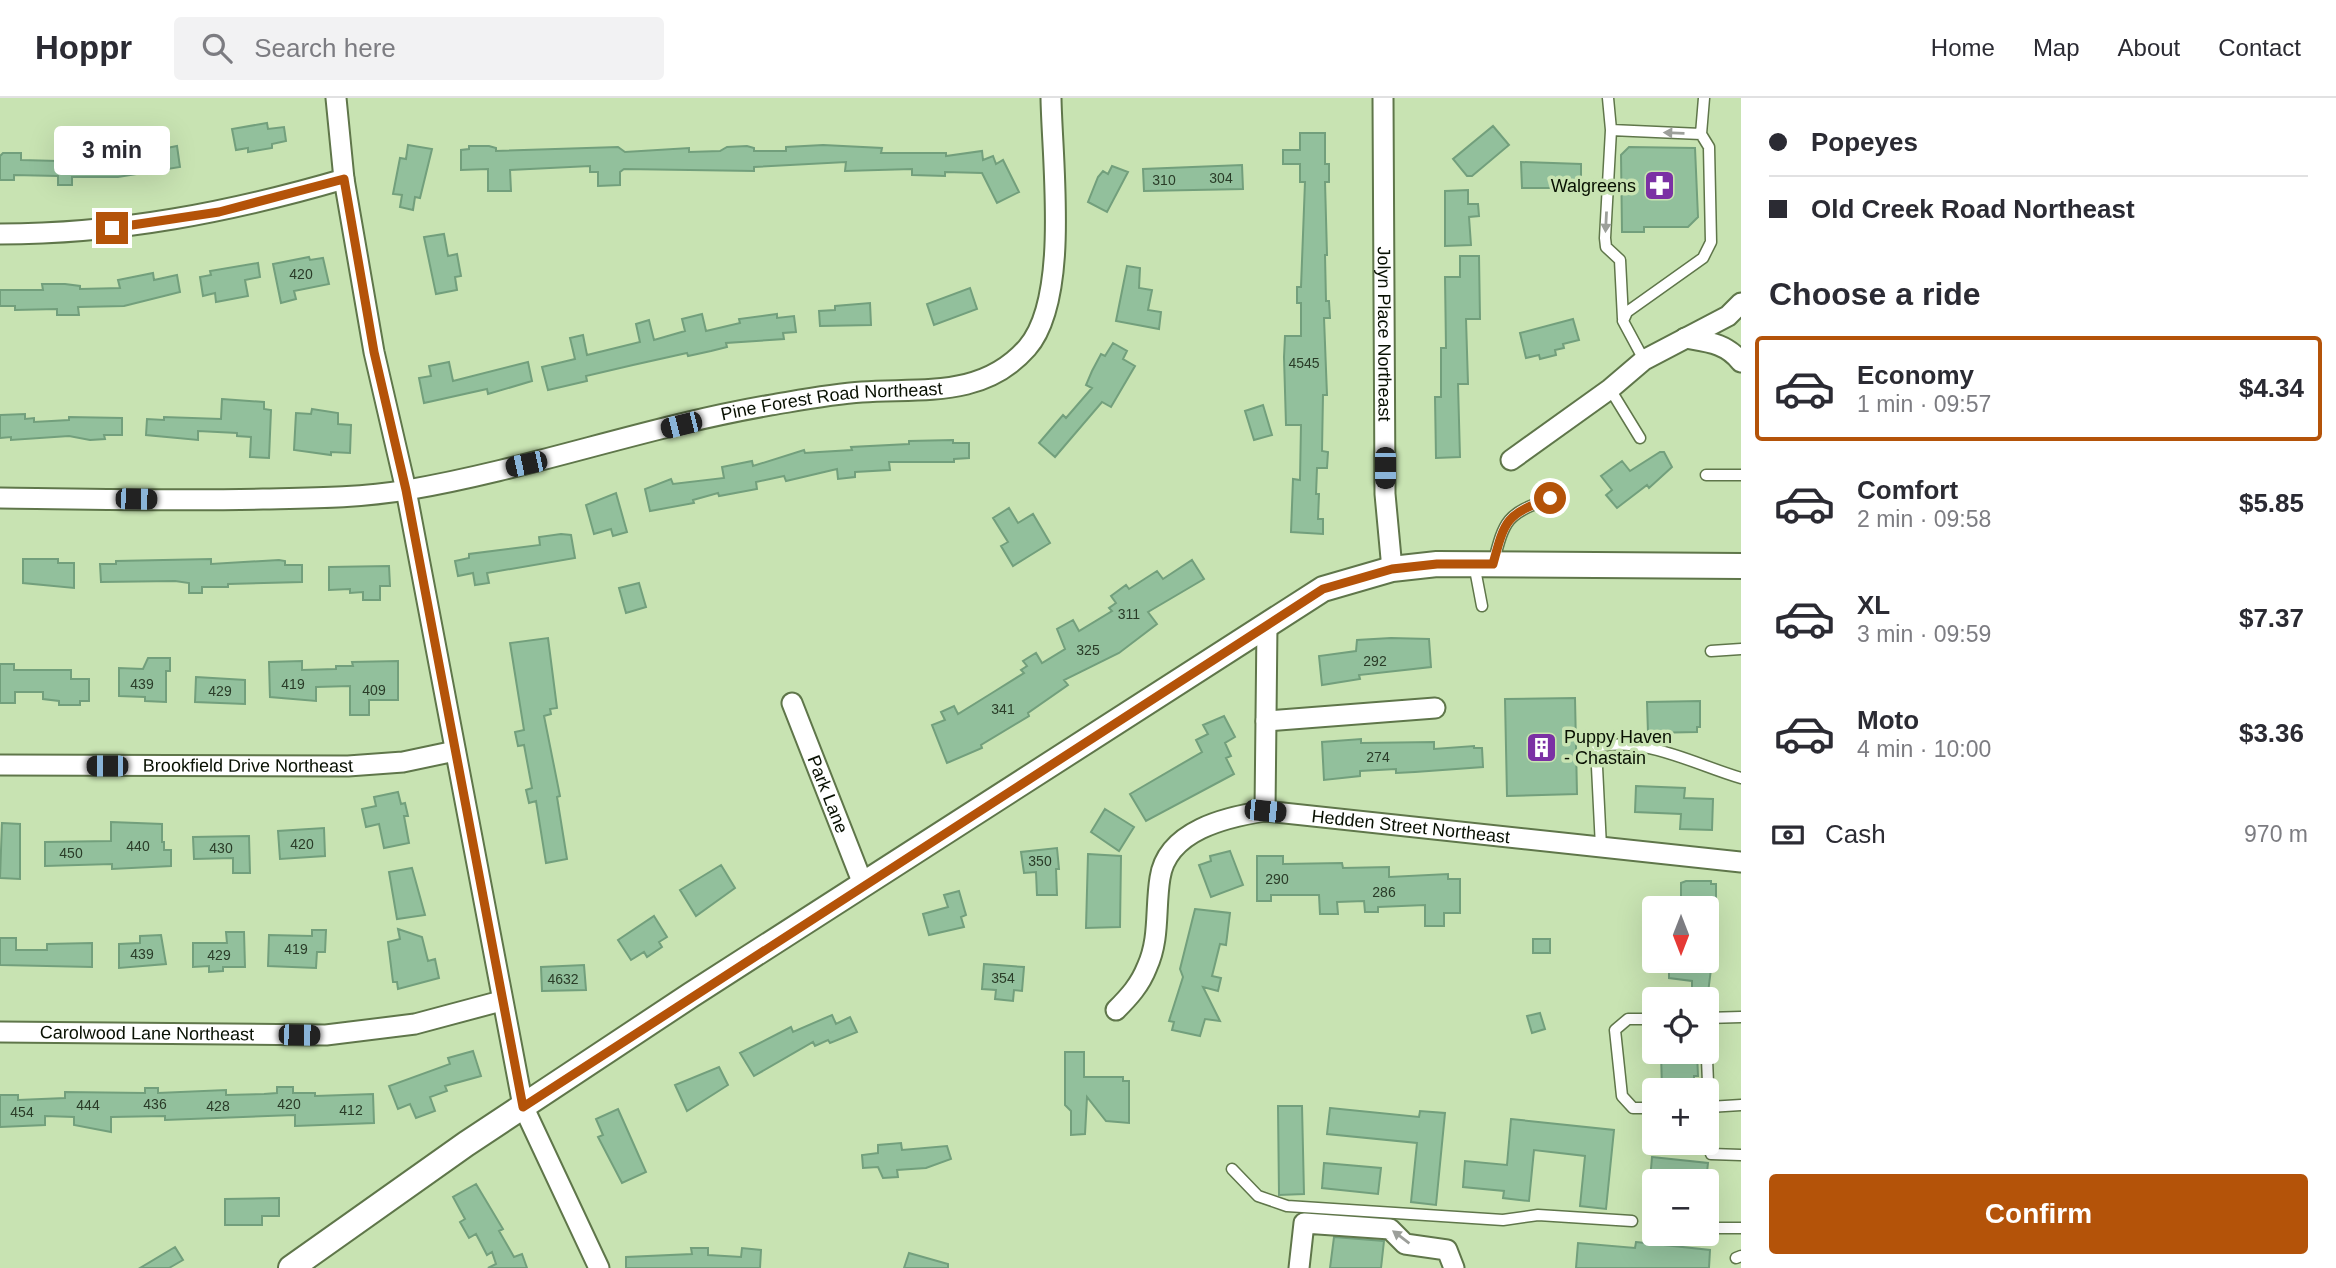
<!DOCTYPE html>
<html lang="en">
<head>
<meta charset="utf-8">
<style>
  body { margin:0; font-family:Arial,sans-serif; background:#f2f2f3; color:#2b2b33; height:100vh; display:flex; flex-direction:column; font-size:26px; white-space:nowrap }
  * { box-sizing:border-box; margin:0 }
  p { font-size:23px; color:#7c7c81 }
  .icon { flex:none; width:38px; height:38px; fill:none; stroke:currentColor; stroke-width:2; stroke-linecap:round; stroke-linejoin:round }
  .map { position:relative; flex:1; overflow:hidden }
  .drawer { display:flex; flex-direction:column; background:#fff; width:595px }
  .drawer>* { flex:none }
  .guide { display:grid; align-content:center; height:154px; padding:0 28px; background:#fff }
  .needle { width:46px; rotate:180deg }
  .fabs { position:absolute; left:1642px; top:798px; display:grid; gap:14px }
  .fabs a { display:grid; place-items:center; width:77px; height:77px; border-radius:7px; background:#fff; box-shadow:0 7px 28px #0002; font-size:35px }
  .end { position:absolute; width:32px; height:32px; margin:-16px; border:9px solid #b45309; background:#fff; box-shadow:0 0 0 4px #fff }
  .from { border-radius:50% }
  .bubble { position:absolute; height:49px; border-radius:7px; background:#fff; box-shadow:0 7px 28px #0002; font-size:23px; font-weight:700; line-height:49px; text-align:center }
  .car { position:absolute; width:21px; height:42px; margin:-21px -10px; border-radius:9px; box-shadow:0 0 5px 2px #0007; background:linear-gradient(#222 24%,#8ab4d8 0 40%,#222 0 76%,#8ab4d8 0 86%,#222 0) }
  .guide b { display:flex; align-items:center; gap:24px; height:66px; font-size:26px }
  .guide b+b { border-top:2px solid #e1e1e2 }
  .guide i { width:18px; height:18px; background:#2b2b33 }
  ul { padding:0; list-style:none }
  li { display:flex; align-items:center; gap:21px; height:105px; margin:0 14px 10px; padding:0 14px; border:4px solid transparent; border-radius:7px }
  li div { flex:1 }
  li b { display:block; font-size:26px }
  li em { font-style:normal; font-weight:700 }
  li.on { border-color:#b45309 }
  li>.icon { width:63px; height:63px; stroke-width:1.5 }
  h2 { padding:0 28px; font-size:32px; line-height:84px }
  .pay { display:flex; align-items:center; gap:18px; height:77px; padding:0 28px; font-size:26px }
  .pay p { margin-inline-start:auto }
  .primary-button { display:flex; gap:14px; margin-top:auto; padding:14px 28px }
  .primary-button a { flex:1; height:80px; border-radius:7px; background:#b45309; color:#fff; font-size:28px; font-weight:700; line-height:80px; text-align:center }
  header { display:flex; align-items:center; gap:42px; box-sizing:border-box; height:98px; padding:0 35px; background:#fff; border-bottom:2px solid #e1e1e2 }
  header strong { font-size:33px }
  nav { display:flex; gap:38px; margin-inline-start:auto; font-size:24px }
  .search { width:490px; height:63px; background:#f2f2f3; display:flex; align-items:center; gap:18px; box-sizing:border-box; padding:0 24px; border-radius:7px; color:#7c7c81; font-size:26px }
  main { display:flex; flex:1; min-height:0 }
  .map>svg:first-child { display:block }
  .building { fill:#92c09c; stroke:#729f7c; stroke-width:2 }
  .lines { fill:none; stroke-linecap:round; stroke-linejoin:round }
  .service-casing { stroke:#5f764a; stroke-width:13 }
  .minor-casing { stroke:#5f764a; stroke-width:23 }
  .tertiary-casing { stroke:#5f764a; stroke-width:28 }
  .service { stroke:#fff; stroke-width:10 }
  .minor { stroke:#fff; stroke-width:19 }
  .tertiary { stroke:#fff; stroke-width:24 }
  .oneway { fill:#9c9f9a }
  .route { stroke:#b45309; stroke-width:9 }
  .labels { text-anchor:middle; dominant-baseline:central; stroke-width:7; stroke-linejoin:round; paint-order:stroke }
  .number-label { font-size:14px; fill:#2a3c28 }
  .poi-label { font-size:18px; fill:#081002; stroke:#c8e3b2; text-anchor:end }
  .street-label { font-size:18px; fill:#081002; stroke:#c8e3b2 }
</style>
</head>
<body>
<header>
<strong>Hoppr</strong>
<div class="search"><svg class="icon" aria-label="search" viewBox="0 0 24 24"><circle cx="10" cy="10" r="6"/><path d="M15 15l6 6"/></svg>Search here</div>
<nav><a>Home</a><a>Map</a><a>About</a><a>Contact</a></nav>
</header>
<main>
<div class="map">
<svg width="1741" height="1170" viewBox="0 0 1741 1170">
  <rect width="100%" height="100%" fill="#c8e3b2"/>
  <path class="building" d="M267,25L268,31L284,29L286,43L272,46V50L248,54V50L236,52L232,31Z
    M1493,28L1509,47L1472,78H1467L1453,61Z
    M1300,35H1325V66H1329V84H1325L1327,157H1325L1326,203H1329L1330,220H1324L1327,297H1323L1322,353L1328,354L1327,370H1317L1316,396H1319L1318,421H1323V436L1291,434L1293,381L1300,382L1301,327H1286L1284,259L1285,238H1301V205H1297V189H1301L1305,84H1300V66H1283V52H1300Z
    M73,40V49L117,52V60L177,48L180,69L118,79H72V87H58V78L14,77V82H0V58L3,55H21V62L58,63V41Z
    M408,47L432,51L420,100L415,99L413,112L400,109L402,97L393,96L400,60L406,61Z
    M823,47L882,50L881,55H946V58L982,53L983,62L993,58L996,66L1003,62L1019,94L997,105L982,75L945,74V78L912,77V71L845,73L846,64L754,69V73L624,71L620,74V87L598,88V74H590V68L510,72L511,93H488V71L461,72V52L469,51V48H489L496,50V53L618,49L625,54L689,50V54L720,53L727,49L747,48L754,50V53H786V49Z
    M1629,49L1695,50L1698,119L1688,129H1644V134H1622L1621,57Z
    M1521,64L1581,66V90H1522Z
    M1242,67L1243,91L1144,93L1143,71Z
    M1112,68L1128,74L1107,114L1088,104L1098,79L1103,73L1108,76Z
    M1468,92V106H1478L1479,118L1469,119L1471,147L1445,148V93Z
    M444,136L448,158L457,156L461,178L455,179L457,192L436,196L424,139Z
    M1460,158H1479L1480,221H1466L1468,286H1458L1460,359L1436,360L1435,299H1441V250H1446L1445,179H1460Z
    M309,159L310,162L323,160L329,186L294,193L296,201L281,205L273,166Z
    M258,165L260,179L245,182L248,198L216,204L215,195L203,198L200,179L211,177L210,173Z
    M1127,168L1140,170L1139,190L1152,192L1148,212L1161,214L1159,231L1116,223Z
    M153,175L154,182L177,177L180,194L124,208L78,209L79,217H57V211L15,212V208H0V192H43L42,186H65L80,188V191L120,190L118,182Z
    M970,190L977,211L934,227L927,206Z
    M870,205L871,227L820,228L819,213L835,212V208Z
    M702,216L706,233L740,225L739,221L777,216V220L794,218L796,234L783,235L784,241L726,245L727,249L711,253L688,258L687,255L633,267L586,278L587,283L548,292L542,269L575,261L570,240L583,237L587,257L640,244L636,226L649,222L654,242L685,233L682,221Z
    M1573,221L1579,242L1563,246L1564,250L1555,252L1556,257L1540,261L1539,257L1526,260L1520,235Z
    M1113,245L1127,253L1123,261L1135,268L1111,309L1102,304L1055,359L1039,345L1063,317L1066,320L1092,290L1086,287L1092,273L1101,256L1105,258Z
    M449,264L453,283L528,264L532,283L488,296L487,291L424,305L419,280L431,278L429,268Z
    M222,301L264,304V311L271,312L269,360L250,359L251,339L237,338V335L198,333V342L146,337L147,321L164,322V319L221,321Z
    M1263,307L1272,337L1254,342L1245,313Z
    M312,311L338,315V326L351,327L350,355L331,354V357L294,352L296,315L311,316Z
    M25,316V321L34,320V324L69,322V319L122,320V337H104L105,341L90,342L69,338L11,342V339L0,340V317Z
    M953,342V345H969V360L954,361V364H889L890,372L855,374V379L838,381L837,371L786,383L784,378L756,384L757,391L719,398L718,395L693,402L694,405L650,413L645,391L671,381L673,386L724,380L722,369L752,363L753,368L804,352L805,355L819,354L852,352L851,349L909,346V343Z
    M1660,354H1664L1672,369L1649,390L1647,387L1617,410L1606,397L1612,392L1601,378L1622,363L1630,373Z
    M616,395L627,434L613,438L611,431L594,436L586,407Z
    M1009,410L1018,425L1033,416L1050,445L1013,468L1001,448L1008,444L993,420Z
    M561,436L571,437L575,460L487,475L489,485L475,487L473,475L458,478L455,463L469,460V456L540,447L539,439Z
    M23,461H58V465H74V490L23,485Z
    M211,461V466L279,462L285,463V467H302V484L228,486V489H202V495H189V485L175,483L101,484L100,466H116V463Z
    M1192,462L1204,481L1148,514L1157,526L1119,555L1064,582L1068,587L1028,615L1029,618L981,647L982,650L947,665L932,627L945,622L941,614L954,608L958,616L992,595L1024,575L1021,572L1027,568L1023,563L1036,555L1042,565L1065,551L1057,531L1073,522L1079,533L1112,513L1109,510L1116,505L1111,498L1126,487L1129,491L1157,473L1163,481Z
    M389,468L390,488H380V502H363V494L350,495V491L329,492V469Z
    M639,485L646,509L626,515L619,490Z
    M548,540L557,610L550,611L551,616L544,618L560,698L557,699L567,761L546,765L536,703L529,705L526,692L532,690L524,647L518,648L515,634L524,632L510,545Z
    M1391,540L1429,541L1431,569L1359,577L1360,581L1322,587L1319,558L1356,553L1357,542Z
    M148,560H170V573H166V604L145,603V599L119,598V570L143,571Z
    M302,563V572L336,571V568H353L352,564L398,563V602H369V617H350V588L316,589V603L270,599L269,564Z
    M0,566H14V572H71V581H89V603H80V607H59V603L43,601V594H15V605H0Z
    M196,579L245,582V606L195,604Z
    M1575,600L1577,696L1507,698L1505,601Z
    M1700,603V629H1697V634L1648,635L1647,604Z
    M1224,618L1235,639L1225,645L1231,658L1226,660L1234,676L1146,723L1130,696L1202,654L1196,642L1208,636L1203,627Z
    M1361,641V645L1434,644V651L1474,648V650H1482L1483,669L1415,674L1396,675V671L1360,673V678L1324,682L1322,644Z
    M1636,688L1685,690L1684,700L1713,701L1712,732L1680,731L1681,716L1635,714Z
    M398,694L401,706L405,705L408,718H404L409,745L384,750L379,726L366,729L362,711L376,708L374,699Z
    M1105,711L1134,729L1119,753L1091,734Z
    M111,724L162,726V744H164V752H171V768L112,771V766L45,768V744L111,743Z
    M2,725L20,726V781L0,780Z
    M324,730L325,758L280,761L278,733Z
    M249,738L250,775H233V760L194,761L193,739Z
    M1057,750L1059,771H1056L1057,797H1037L1036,774L1024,775L1021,754Z
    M1230,753L1243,787L1211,799L1199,767L1211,763L1210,758Z
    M1088,756L1121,758L1120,829L1086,830Z
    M1257,758H1283V766L1342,765L1343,770L1389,769V779L1448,776V781H1460V815H1444V828H1425V807L1378,809V814H1365L1364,803L1337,804L1338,816H1320L1319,797H1271V803H1257Z
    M721,767L735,790L696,818L680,792Z
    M412,770L425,817L397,821L389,774Z
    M1686,783H1711V786H1716V800H1711V804H1700L1699,810H1681V785Z
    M959,793L966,817L961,819L964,829L929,837L923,816L948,809L944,797Z
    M1195,811L1230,815L1226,847L1220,846L1212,878L1221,880L1218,893L1203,889L1220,923L1205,921L1200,938L1172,932L1174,924L1169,923L1183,879L1180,871Z
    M654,818L667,839L659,844L662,849L647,859L644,854L631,862L618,842Z
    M398,831L422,839L428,863L435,861L439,880L398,891L397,884H393L388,844L400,841Z
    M312,832H326L325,854H317L316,870L268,868L269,837L312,838Z
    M226,834H244L245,869H223V873L209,874V868L193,869V845H227Z
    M161,837L166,866L119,870V846L140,845V838Z
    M0,840H16V852H47V846L92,845V869L0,867Z
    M1533,841H1550V855H1533Z
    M1669,863H1712L1708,895L1692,894V883L1669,880Z
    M984,866L1024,869L1022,893L1014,892L1013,903L995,901L996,892L982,891Z
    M584,867L586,892L542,893L541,869Z
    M1540,915L1545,931L1532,935L1527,918Z
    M832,917L836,926L850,919L857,934L830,945L828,942L815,948L813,944L754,978L740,955L791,929L793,934Z
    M473,953L481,978L445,988L447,993L430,999L435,1013L416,1020L410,1006L398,1011L389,988L450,966L448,960Z
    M1065,954H1084V979H1123V983H1129V1025L1106,1023L1087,999L1085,1036L1071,1037V1013L1065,1007Z
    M1661,954L1697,955L1698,978H1694V990L1662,992Z
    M719,969L728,987L687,1013L675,987Z
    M277,989H293V995H315V998L373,996L374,1025L295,1028V1017L165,1022V1018L111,1019V1034L74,1027V1019L45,1018V1027L0,1029V997H18V1002L65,1000V994L145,995V990H158V995L226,992V997L264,996L277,995Z
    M1278,1008H1302L1304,1096L1279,1097Z
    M1330,1010L1419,1019L1420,1013L1445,1015L1436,1107L1411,1104L1417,1045L1327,1036Z
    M618,1011L646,1074L622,1085L598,1039L603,1037L596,1021Z
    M1511,1021L1614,1032L1606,1111L1580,1108L1585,1058L1534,1052L1529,1103L1503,1100L1504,1093L1463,1089L1465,1063L1507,1067Z
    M901,1045L902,1052L947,1048L951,1061L926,1070L897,1072L898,1079L883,1080L878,1069L863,1070L862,1057L878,1055V1047Z
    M1652,1059L1708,1065L1706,1083H1650Z
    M1324,1065L1381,1070L1378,1096L1322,1090Z
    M476,1086L503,1131L499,1133L514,1159L522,1156L527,1170H488L496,1166L492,1154L487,1157L476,1136L469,1140L460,1124L465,1121L453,1099Z
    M279,1100V1118H262V1127H225V1101Z
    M1334,1139L1384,1143L1381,1170H1330Z
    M1636,1144L1710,1152L1709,1170H1576L1578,1145L1635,1150Z
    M175,1149L183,1162L169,1170H140Z
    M691,1150H708V1157L741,1159L742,1150L761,1152L760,1170H626V1159L692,1156Z
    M909,1155L948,1166V1170H904Z"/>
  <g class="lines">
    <defs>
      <path id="service" d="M1608,0L1611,32L1605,140L1606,149L1620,162L1623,221
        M1611,32L1701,36L1704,0
        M1644,262L1623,223L1627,214L1703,160L1711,144L1709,49L1701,36
        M1610,291L1640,340
        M1706,377H1741
        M1474,466L1482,508
        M1493,466C1505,420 1506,417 1550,400
        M1711,553L1741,551
        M1601,749L1596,649C1645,638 1696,667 1741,680
        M1706,920L1741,919
        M1654,921H1628L1615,932L1622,998L1633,1010H1654
        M1706,937L1709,1009L1741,1007
        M1711,1056L1741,1057
        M1232,1071L1258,1098L1287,1108L1503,1122L1538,1117L1632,1123
        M1711,1130H1741
        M1736,1160L1741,1158"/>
      <g id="minor">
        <path d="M336,0L344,81L374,254L406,392L523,1008L599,1170"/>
        <path id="s1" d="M1383,0L1385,396L1392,471"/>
        <path d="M0,136C118,136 231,114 344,81"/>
        <path d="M1685,240C1708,244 1726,245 1741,264"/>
        <path d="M1511,362L1610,291L1644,262L1728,218L1741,205"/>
        <path id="s2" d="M0,400C88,401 175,403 263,401C311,400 359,400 407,392C530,371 648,328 771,307C801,302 832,296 862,294C923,290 983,300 1027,250C1070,201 1052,64 1051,0"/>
        <path id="s3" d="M792,605L863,786"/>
        <path d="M1266,623L1435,610"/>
        <path id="s4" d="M0,667L348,668L403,664L455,653"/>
        <path d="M1265,713L1267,526"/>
        <path id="s5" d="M1116,912C1129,899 1140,887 1147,869C1160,841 1155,810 1160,780C1167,732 1227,719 1265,713L1741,764"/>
        <path id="s6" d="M0,934L326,937L415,926L501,903"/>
        <path d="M1299,1170L1304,1125L1390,1131L1405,1146L1447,1152L1454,1170"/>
      </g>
      <path id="tertiary" d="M291,1170L466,1046L691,897L1323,491L1392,471L1437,466L1741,468"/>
    </defs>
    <use href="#service" class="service-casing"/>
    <use href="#minor" class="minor-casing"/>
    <use href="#tertiary" class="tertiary-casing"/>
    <use href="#service" class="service"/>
    <use href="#minor" class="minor"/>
    <use href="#tertiary" class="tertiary"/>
  </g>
  <defs><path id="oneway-solid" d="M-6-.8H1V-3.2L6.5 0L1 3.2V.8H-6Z" transform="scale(1.75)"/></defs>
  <g class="oneway">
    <use href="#oneway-solid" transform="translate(1674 35) rotate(-178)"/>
    <use href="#oneway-solid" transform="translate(1606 124) rotate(93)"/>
    <use href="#oneway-solid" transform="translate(1401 1139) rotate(-143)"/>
  </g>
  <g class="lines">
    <path class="route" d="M112,130L219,114L344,81L374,254L406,392L523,1009L1323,491L1392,471L1437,466H1493C1505,421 1506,417 1550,400"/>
  </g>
  <defs>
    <symbol id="pharmacy-square" viewBox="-11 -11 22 22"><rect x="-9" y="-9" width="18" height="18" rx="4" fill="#7b31a4" stroke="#c8e3b2"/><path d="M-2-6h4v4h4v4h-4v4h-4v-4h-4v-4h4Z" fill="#fff"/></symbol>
    <symbol id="building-square" viewBox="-11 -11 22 22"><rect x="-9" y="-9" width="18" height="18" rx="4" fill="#7b31a4" stroke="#c8e3b2"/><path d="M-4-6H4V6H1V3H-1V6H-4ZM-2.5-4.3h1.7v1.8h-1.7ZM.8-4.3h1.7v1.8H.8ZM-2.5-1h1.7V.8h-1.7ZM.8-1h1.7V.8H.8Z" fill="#fff"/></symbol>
  </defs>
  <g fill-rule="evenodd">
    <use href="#pharmacy-square" x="1642" y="70" width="35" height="35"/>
    <use href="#building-square" x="1524" y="632" width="35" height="35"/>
  </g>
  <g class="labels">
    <g class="number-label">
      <text x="1221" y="80">304</text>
      <text x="1164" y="82">310</text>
      <text x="301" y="176">420</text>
      <text x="1304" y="265">4545</text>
      <text x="1129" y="516">311</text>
      <text x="1088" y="552">325</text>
      <text x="1375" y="563">292</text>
      <text x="142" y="586">439</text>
      <text x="293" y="586">419</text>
      <text x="374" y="592">409</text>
      <text x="220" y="593">429</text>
      <text x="1003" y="611">341</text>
      <text x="1378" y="659">274</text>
      <text x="302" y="746">420</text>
      <text x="138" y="748">440</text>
      <text x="221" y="750">430</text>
      <text x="71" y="755">450</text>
      <text x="1040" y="763">350</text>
      <text x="1277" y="781">290</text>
      <text x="1384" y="794">286</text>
      <text x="296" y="851">419</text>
      <text x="142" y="856">439</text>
      <text x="219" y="857">429</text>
      <text x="1003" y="880">354</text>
      <text x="563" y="881">4632</text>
      <text x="155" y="1006">436</text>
      <text x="289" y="1006">420</text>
      <text x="88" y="1007">444</text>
      <text x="218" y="1008">428</text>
      <text x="351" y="1012">412</text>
      <text x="22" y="1014">454</text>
    </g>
    <g class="poi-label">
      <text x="1636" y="88">Walgreens</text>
      <text x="1564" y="639" text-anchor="start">Puppy Haven<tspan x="1564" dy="21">- Chastain</tspan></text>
    </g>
    <g class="street-label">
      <text stroke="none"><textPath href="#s1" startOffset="236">Jolyn Place Northeast</textPath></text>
      <text stroke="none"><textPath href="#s2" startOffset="842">Pine Forest Road Northeast</textPath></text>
      <text stroke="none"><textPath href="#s4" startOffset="248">Brookfield Drive Northeast</textPath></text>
      <text stroke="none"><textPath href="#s3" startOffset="98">Park Lane</textPath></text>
      <text stroke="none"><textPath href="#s5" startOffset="424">Hedden Street Northeast</textPath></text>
      <text stroke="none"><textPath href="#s6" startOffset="147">Carolwood Lane Northeast</textPath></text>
    </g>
  </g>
</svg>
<div class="fabs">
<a><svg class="needle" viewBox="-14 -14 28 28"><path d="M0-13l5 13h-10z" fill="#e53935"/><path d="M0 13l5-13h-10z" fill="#7c7c81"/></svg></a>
<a><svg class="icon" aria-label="locate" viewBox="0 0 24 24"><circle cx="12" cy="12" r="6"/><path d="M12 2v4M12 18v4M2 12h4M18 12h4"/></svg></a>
<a>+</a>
<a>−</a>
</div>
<i class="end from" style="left:1550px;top:400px"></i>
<i class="end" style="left:112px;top:130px"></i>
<div class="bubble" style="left:54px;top:28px;width:116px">3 min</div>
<i class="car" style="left:681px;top:327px;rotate:256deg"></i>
<i class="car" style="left:526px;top:366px;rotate:258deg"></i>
<i class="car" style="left:1385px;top:370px;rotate:180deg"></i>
<i class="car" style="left:136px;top:401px;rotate:91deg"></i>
<i class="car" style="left:107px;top:668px;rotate:270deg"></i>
<i class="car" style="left:1265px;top:713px;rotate:96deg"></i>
<i class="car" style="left:299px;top:937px;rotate:91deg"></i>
</div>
<section class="drawer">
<div class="guide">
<b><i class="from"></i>Popeyes</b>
<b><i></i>Old Creek Road Northeast</b>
</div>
<h2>Choose a ride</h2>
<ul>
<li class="on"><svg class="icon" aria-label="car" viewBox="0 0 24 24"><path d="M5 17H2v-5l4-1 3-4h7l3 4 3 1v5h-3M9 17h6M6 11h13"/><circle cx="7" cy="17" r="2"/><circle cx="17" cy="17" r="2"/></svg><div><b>Economy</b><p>1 min · 09:57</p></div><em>$4.34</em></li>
<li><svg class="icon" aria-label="car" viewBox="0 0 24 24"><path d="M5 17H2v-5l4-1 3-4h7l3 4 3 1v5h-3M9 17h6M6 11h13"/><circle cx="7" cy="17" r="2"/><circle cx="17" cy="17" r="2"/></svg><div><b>Comfort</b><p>2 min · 09:58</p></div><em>$5.85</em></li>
<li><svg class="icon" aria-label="car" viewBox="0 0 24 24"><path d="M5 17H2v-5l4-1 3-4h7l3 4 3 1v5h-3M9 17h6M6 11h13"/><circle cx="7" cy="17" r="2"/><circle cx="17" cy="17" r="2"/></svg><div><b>XL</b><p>3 min · 09:59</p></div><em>$7.37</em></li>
<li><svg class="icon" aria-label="car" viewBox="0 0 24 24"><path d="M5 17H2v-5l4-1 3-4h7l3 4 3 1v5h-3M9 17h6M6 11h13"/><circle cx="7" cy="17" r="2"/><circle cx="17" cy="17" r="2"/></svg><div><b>Moto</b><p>4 min · 10:00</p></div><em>$3.36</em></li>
</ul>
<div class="pay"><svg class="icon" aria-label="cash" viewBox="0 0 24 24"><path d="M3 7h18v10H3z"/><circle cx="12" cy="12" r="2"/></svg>Cash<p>970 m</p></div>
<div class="primary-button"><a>Confirm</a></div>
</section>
</main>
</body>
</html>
